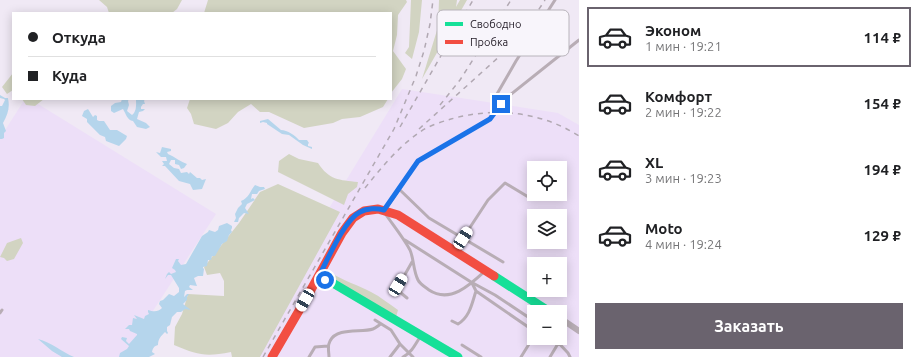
<!DOCTYPE html>
<html lang="ru">
<head>
<meta charset="utf-8">
<style>
  body { margin:0; font-family:Ubuntu,sans-serif; background:#f2f2f2; color:#202124; height:100vh; display:flex; flex-direction:column; font-size:15px; white-space:nowrap }
  * { box-sizing:border-box; margin:0 }
  p { font-size:13px; color:#757577 }
  .icon { flex:none; width:22px; height:22px; fill:none; stroke:currentColor; stroke-width:2; stroke-linecap:round; stroke-linejoin:round }
  .map { position:relative; flex:1; overflow:hidden }
  .details { display:flex; flex-direction:column; background:#fff; width:340px }
  .details>* { flex:none }
  .top-card { position:absolute; left:12px; top:12px; width:380px; height:88px; border-radius:0px; box-shadow:0 2px 10px #0003; display:grid; align-content:center; height:88px; padding:0 16px; background:#fff }
  .controls { position:absolute; left:527px; top:161px; display:grid; gap:8px }
  .controls a { display:grid; place-items:center; width:40px; height:40px; border-radius:0px; background:#fff; box-shadow:0 2px 10px #0003; font-size:20px }
  .end { position:absolute; width:18px; height:18px; margin:-9px; border:5px solid #1a73e8; background:#fff; box-shadow:0 0 0 2px #fff }
  .from { border-radius:50% }
  .car { position:absolute; width:12px; height:24px; margin:-12px -6px; border-radius:5px; box-shadow:0 0 3px 1px #0007; background:linear-gradient(#fff 24%,#345 0 40%,#fff 0 76%,#345 0 86%,#fff 0) }
  .top-card b { display:flex; align-items:center; gap:14px; height:38px; font-size:15px }
  .top-card b+b { border-top:1px solid #e0e0e0 }
  .top-card i { width:10px; height:10px; background:#202124 }
  ul { padding:7px 0 0; list-style:none }
  li { display:flex; align-items:center; gap:12px; height:60px; margin:0 8px 6px; padding:0 8px; border:2px solid transparent; border-radius:0px }
  li div { flex:1 }
  li b { display:block; font-size:15px }
  li em { font-style:normal; font-weight:700 }
  li.active { border-color:#6a636e }
  li>.icon { width:36px; height:36px; stroke-width:1.5 }
  .primary-button { display:flex; gap:8px; margin-top:auto; padding:8px 16px }
  .primary-button a { flex:1; height:46px; border-radius:0px; background:#6a636e; color:#fff; font-size:16px; font-weight:700; line-height:46px; text-align:center }
  main { display:flex; flex:1; min-height:0 }
  .map>svg:first-child { display:block }
  .built { fill:#eddff8; fill-rule:evenodd }
  .green { fill:#d2d4c2 }
  .water { fill:#b5d5ec }
  .lines { fill:none; stroke-linecap:round; stroke-linejoin:round }
  .lane { stroke:#b8adb5; stroke-width:3 }
  .street { stroke:#b8adb5; stroke-width:6 }
  .fast { stroke:#16e098; stroke-width:9 }
  .jam { stroke:#f24e42; stroke-width:9 }
  .rail { stroke:#b1a8b2; stroke-width:1.5; stroke-dasharray:5 5; stroke-linecap:butt }
  .route { stroke:#1a73e8; stroke-width:5 }
  .key { fill:#f8f5fb; stroke:#b8b4bb; stroke-width:1 }
  .key-label { font-size:11px; fill:#221b26 }
</style>
</head>
<body>
<main>
<div class="map">
<svg width="579" height="357" viewBox="0 0 579 357">
  <rect width="100%" height="100%" fill="#f0e9f5"/>
  <path class="built" d="M402,89L558,113L579,125V357H235L282,285ZM534,168H560V194H534ZM534,216H560V242H534ZM534,264H560V290H534ZM534,312H560V338H534Z
    M25,99H30L216,214L123,357H0V138Z"/>
  <path class="green" d="M99,0H182L177,9L172,13H109L107,7Z
    M208,0H406L407,2L398,15L397,35L393,51L406,69L402,79L391,93V13H204Z
    M411,0H422L419,32L412,59L405,53L409,47Z
    M439,0H457L456,7L460,0H467L422,79L438,27Z
    M13,73V90L7,94L2,87Z
    M22,99H44L35,106L26,105Z
    M190,99H388L383,107L360,117L342,119L333,123L304,128L269,112H260L251,104L238,112L228,123L216,129L194,124L191,114L187,108Z
    M289,154L299,159L318,163C329,180 339,180 358,182L357,187L348,194L344,205L278,172L279,161Z
    M278,184L340,212L260,357H232L231,352C205,357 198,355 174,345L175,327L182,314L188,294L224,296V281L220,273L207,275L204,267L239,223L260,192Z
    M21,238L23,243L14,259L7,261L4,258L0,257L7,243Z
    M331,273C344,281 358,285 371,292C381,297 389,304 398,310L396,317L339,284L331,276Z"/>
  <path class="water" d="M0,95L5,98H8C10,108 8,114 3,123L6,131L4,133V138L2,139H0V106H2L5,100L4,99L0,98Z
    M122,99H129L128,101L129,105L127,111L132,115C137,111 136,104 136,99H145L144,101L145,104H143L141,107V109H145L143,111L139,112L137,119L146,123L150,127L146,129L137,127L133,121C127,120 126,114 123,109L114,113L111,111V106L115,103L121,102Z
    M88,109L93,117L95,115L97,116V120L99,121H104L110,130H117L127,136L126,139L119,146L106,141L105,137L100,135L87,122V119L82,116L84,111Z
    M268,119L281,130C287,130 296,136 299,140H307L309,143L308,144V146L312,147V149L303,145L289,135L282,134L267,124V123L263,122L260,123V121Z
    M162,147L171,149V151L167,152L168,154C175,157 181,162 187,164L184,168L181,169L179,165L175,164V160H171L169,164L174,168L179,169L181,173L187,172L189,174L190,172L197,178H200L202,180L206,179L202,189L193,190L190,184L179,181L165,166H162L164,164L162,161H167L166,157H161L156,152L160,153Z
    M255,185L260,187H264L265,189L259,191L257,194H252L251,199L253,198L255,200L247,204L245,208L249,214L244,213L239,218L238,222H234L236,218L235,214L238,208L242,204L241,201C249,198 250,191 255,185Z
    M227,223L232,226V228L231,230L232,232L229,235L227,241L222,244L215,256H212L211,260H208L207,266L203,267V268L204,269L203,276H198L194,278L197,286L190,285L189,287L193,290H187L185,291L184,297L187,294H189L187,297V300L183,304L191,310L185,309L181,312H177L172,317L170,325L167,327V331L168,333L167,334L165,332C161,336 158,339 158,345C154,346 153,348 152,352L155,354L149,357H119L120,353L127,349L129,346L121,339L122,337L127,338L126,341L129,344L137,335V334L130,331L129,329H125L129,325H132L133,318L137,319L134,315L144,319L145,316L149,314L148,312V310C154,312 158,312 162,308L159,304L160,301L163,300L169,294L174,296L179,292V288L171,275H168L165,279L167,274L169,272L171,274L176,272L175,270L172,268L176,259H179L178,261L181,265L186,264L202,236L208,232L209,230L215,232L218,230L219,226Z
    M38,339C51,342 62,352 74,357H62L52,351Z"/>
  <g class="lines">
    <path class="lane" d="M501,104L497,94L516,61L555,0
      M399,189L429,218L503,262
      M386,209L418,161L490,119L505,99L579,40
      M384,212C393,225 403,237 410,250C414,259 413,270 418,280C420,284 425,287 429,290C450,304 470,285 485,271
      M463,238L488,200L505,183L530,198
      M405,240L471,282L495,295L534,321
      M472,283L476,291L534,331
      M407,298L401,293L399,285L412,262
      M0,313L2,310
      M375,320L391,330L400,344L413,357
      M452,321L458,324C470,317 472,303 476,291
      M554,338L568,353L570,357
      M462,345L481,357
      M309,357L315,347L328,346
      M329,357C329,352 327,346 330,341C337,327 361,333 373,329C376,328 379,325 381,324
      M390,357L400,344
      M403,357C412,352 415,345 420,337
      M521,357L534,336
      M550,357L559,342"/>
    <path class="street" d="M560,318L579,331"/>
    <path class="fast" d="M494,276L550,312
      M318,278L331,282L458,357"/>
    <path class="jam" d="M272,357L307,297L342,233L353,218L364,211L378,209L398,215L494,276"/>
    <path class="rail" d="M440,105L460,80L511,0
      M400,127L473,0
      M419,129L511,46L526,29L545,0
      M365,188C381,168 398,147 420,132C428,126 441,122 451,119C494,107 540,111 579,136
      M263,357L394,129L416,76L424,51L430,24L433,0"/>
  </g>
  <g class="lines">
    <path class="route" d="M325,280L318,278C327,261 344,220 360,212C367,208 377,208 384,210L418,161L490,119L501,104"/>
  </g>
  <rect x="437" y="10" width="132" height="46" rx="6" class="key"/>
  <rect x="445" y="22" width="18" height="4" fill="#16e098"/>
  <rect x="445" y="40" width="18" height="4" fill="#f24e42"/>
  <g class="key-label">
    <text x="470" y="28">Свободно</text>
    <text x="470" y="46">Пробка</text>
  </g>
</svg>
<div class="controls">
<a><svg class="icon" aria-label="locate" viewBox="0 0 24 24"><circle cx="12" cy="12" r="6"/><path d="M12 2v4M12 18v4M2 12h4M18 12h4"/></svg></a>
<a><svg class="icon" aria-label="layers" viewBox="0 0 24 24"><path d="M12 4l9 5-9 5-9-5zM3 14l9 5 9-5"/></svg></a>
<a>+</a>
<a>−</a>
</div>
<i class="end from" style="left:325px;top:280px"></i>
<i class="end" style="left:501px;top:104px"></i>
<i class="car" style="left:463px;top:238px;rotate:33deg"></i>
<i class="car" style="left:398px;top:285px;rotate:31deg"></i>
<i class="car" style="left:305px;top:300px;rotate:210deg"></i>
<div class="top-card">
<b><i class="from"></i>Откуда</b>
<b><i></i>Куда</b>
</div>
</div>
<section class="details">
<ul>
<li class="active"><svg class="icon" aria-label="car" viewBox="0 0 24 24"><path d="M5 17H2v-5l4-1 3-4h7l3 4 3 1v5h-3M9 17h6M6 11h13"/><circle cx="7" cy="17" r="2"/><circle cx="17" cy="17" r="2"/></svg><div><b>Эконом</b><p>1 мин · 19:21</p></div><em>114 ₽</em></li>
<li><svg class="icon" aria-label="car" viewBox="0 0 24 24"><path d="M5 17H2v-5l4-1 3-4h7l3 4 3 1v5h-3M9 17h6M6 11h13"/><circle cx="7" cy="17" r="2"/><circle cx="17" cy="17" r="2"/></svg><div><b>Комфорт</b><p>2 мин · 19:22</p></div><em>154 ₽</em></li>
<li><svg class="icon" aria-label="car" viewBox="0 0 24 24"><path d="M5 17H2v-5l4-1 3-4h7l3 4 3 1v5h-3M9 17h6M6 11h13"/><circle cx="7" cy="17" r="2"/><circle cx="17" cy="17" r="2"/></svg><div><b>XL</b><p>3 мин · 19:23</p></div><em>194 ₽</em></li>
<li><svg class="icon" aria-label="car" viewBox="0 0 24 24"><path d="M5 17H2v-5l4-1 3-4h7l3 4 3 1v5h-3M9 17h6M6 11h13"/><circle cx="7" cy="17" r="2"/><circle cx="17" cy="17" r="2"/></svg><div><b>Moto</b><p>4 мин · 19:24</p></div><em>129 ₽</em></li>
</ul>
<div class="primary-button"><a>Заказать</a></div>
</section>
</main>
</body>
</html>
